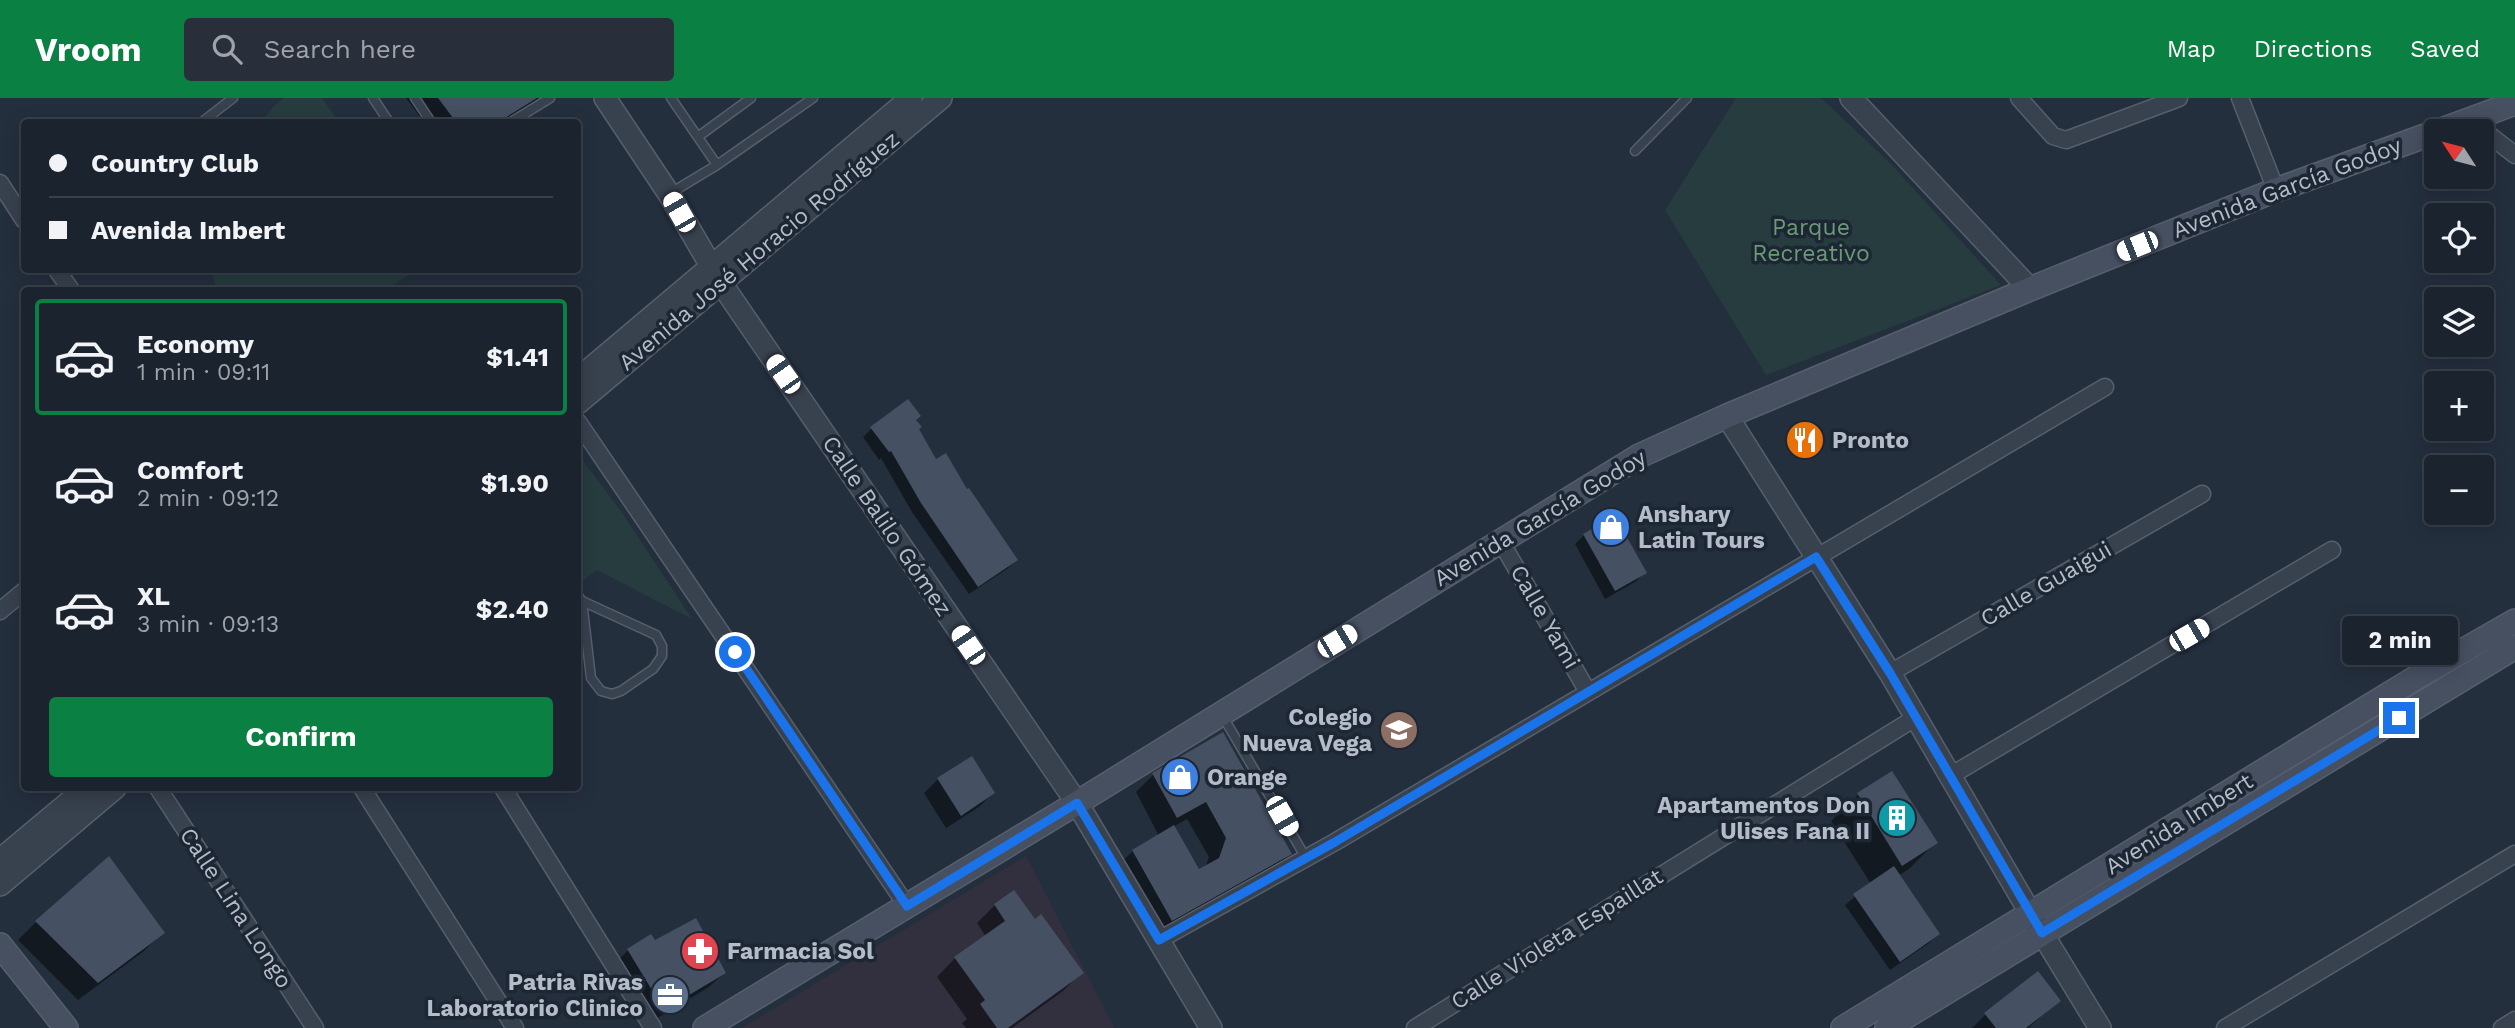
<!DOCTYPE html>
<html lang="en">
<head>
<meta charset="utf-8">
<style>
  body { margin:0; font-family:"Work Sans",sans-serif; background:#282f3a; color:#f1f3f6; height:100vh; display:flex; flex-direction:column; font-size:26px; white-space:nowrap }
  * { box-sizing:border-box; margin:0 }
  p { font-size:23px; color:#a0a4aa }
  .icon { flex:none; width:38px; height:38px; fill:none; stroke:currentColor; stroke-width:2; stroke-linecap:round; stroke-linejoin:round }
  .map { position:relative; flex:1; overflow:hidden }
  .panel { position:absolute; left:21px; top:189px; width:560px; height:504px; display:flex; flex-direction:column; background:#1b232e; border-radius:7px; box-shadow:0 4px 18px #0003,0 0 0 2px #39404a }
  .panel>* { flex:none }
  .top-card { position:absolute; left:21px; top:21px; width:560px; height:154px; border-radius:7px; box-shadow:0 4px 18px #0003,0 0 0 2px #39404a; display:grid; align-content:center; height:154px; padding:0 28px; background:#1b232e }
  .needle { width:46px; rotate:306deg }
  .controls { position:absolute; left:2424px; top:21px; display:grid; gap:14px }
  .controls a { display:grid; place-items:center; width:70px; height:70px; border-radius:7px; background:#1b232e; box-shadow:0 4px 18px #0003,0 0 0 2px #39404a; font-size:35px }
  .end { position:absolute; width:32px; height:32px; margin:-16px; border:9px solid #1a73e8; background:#fff; box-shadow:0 0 0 4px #fff }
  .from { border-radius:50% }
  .bubble { position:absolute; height:49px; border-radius:7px; background:#1b232e; box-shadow:0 4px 18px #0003,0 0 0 2px #39404a; font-size:23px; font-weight:700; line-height:49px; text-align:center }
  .car { position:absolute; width:21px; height:42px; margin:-21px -10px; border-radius:9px; box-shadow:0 0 5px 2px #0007; background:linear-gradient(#fff 24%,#345 0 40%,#fff 0 76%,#345 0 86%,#fff 0) }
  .top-card b { display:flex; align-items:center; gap:24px; height:66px; font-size:26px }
  .top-card b+b { border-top:2px solid #39404a }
  .top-card i { width:18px; height:18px; background:#f1f3f6 }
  ul { padding:12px 0 0; list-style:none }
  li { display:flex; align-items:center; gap:21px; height:116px; margin:0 14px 10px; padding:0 14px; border:4px solid transparent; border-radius:7px }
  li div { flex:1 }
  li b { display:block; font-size:26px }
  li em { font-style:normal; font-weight:700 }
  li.current { border-color:#0b8043 }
  li>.icon { width:63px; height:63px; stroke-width:1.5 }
  .primary-button { display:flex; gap:14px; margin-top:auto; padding:14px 28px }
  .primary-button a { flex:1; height:80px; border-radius:7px; background:#0b8043; color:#fff; font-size:28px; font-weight:700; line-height:80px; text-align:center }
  header { display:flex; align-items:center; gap:42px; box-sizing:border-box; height:98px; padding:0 35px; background:#0b8043; color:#fff }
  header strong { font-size:33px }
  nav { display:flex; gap:38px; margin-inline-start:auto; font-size:24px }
  .search { width:490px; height:63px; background:#282f3a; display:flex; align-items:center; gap:18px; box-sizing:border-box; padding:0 24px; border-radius:7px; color:#a0a4aa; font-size:26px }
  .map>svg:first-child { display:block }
  .medical { fill:#32303f }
  .green { fill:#263c3f }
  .shadow { fill:#0007; fill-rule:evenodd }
  .building { fill:#455162 }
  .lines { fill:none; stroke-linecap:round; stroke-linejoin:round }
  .service-casing { stroke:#565f6c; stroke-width:11 }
  .minor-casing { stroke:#565f6c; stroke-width:19 }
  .tertiary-casing { stroke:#565f6c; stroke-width:24 }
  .secondary-casing { stroke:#565f6c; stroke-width:26 }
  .service { stroke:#38414e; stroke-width:8 }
  .minor { stroke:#38414e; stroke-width:16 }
  .tertiary { stroke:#38414e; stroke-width:21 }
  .secondary { stroke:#465061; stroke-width:23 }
  .route { stroke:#1a73e8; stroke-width:9 }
  .labels { text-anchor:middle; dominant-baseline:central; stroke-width:7; stroke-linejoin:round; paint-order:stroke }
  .street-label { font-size:23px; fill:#b4bcc9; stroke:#1d2633 }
  .park-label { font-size:23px; fill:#6b9a76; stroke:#1d2633 }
  .poi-label { font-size:23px; font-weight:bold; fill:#b4bcc9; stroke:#1d2633; text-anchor:start }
</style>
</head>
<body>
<header>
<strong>Vroom</strong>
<div class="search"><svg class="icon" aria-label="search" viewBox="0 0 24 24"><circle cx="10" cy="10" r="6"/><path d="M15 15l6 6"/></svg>Search here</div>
<nav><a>Map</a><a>Directions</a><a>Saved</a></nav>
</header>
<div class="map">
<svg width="2515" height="930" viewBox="0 0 2515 930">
  <rect width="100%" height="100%" fill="#242f3e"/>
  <path class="medical" d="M1026,758L1114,930H742Z"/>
  <path class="green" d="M284,0H322L339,24H261L274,8Z
    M1736,0H1821L1890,65L2001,187L1766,277L1665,112Z
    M212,172H416L386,192H216Z
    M578,356L623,416L692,521L597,472L578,486Z"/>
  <path class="shadow" d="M406,0H548L507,24H424Z
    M914,322L935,363L967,394L1016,462L1007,471L969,496L912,414L881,360L879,362L863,339L872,330Z
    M1584,437L1644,475L1635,484L1605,501L1575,446Z
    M1222,637L1290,755L1272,774L1153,840L1114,771L1133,753L1159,738L1136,694L1154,676ZM1187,721L1209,759L1205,770L1199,773L1173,729Z
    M971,660L993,695L979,709L946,730L924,695L938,681Z
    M1891,675L1935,745L1909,771L1898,778L1938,836L1929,845L1890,872L1845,807L1871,786L1831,723L1858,697Z
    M995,807L1081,875L1063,893L1012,930H966L962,925L967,921L937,879L955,860L986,839L977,825Z
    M36,824L162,835L144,853L78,902L18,842Z
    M655,845L724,875L709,889L649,925L614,867L628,852Z
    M2059,903L2028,930H1972L1986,916Z"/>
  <path class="building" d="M438,0H537L508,18L503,24H456Z
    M908,301L921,318L916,322L922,329L919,331L936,361L946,355L967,391L969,390L1018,462L978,489L921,405L891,353L889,354L870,329Z
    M1615,418L1647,475L1615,493L1583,436Z
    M1223,634L1292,756L1172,823L1132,752L1174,727L1199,771L1219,760L1226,740L1206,704L1177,720L1152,675Z
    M972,658L995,695L961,718L937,680Z
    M1892,673L1938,745L1902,768L1857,695Z
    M109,758L165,835L98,885L35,823Z
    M1894,768L1940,836L1900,864L1853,796Z
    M1014,792L1035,821L1041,816L1084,875L1008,930H997L980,906L985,902L954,859L1005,823L994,806Z
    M696,820L726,875L664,912L627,851L651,836L655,842Z
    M2038,873L2061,903L2026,930H1996L1984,915Z"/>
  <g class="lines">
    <defs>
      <path id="service" d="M373,0L389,24
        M415,0L431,24
        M671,0L717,67
        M202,24L233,0
        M511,24L550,0
        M699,38L751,0
        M1635,53L1687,0
        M669,96L717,67L813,0
        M578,498L582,503L656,537L662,548V558L653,571L621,593L612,596L601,593L591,580L582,503
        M1222,617L1306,760"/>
      <path id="minor" d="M2019,0L2053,38L2066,42L2179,0
        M2240,0L2276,92
        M2470,22L2515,57
        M0,85L24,122
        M57,172L71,192
        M578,324L907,808
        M1501,444L1588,594
        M0,513L24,493
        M1890,575L2202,396
        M1950,678L2332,452
        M158,690L315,930
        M362,690L515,930
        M503,690L653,930
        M1159,842L1335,744L2105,289
        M1415,930L1915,620
        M2225,930L2515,756
        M2502,930L2515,922"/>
      <path id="tertiary" d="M605,0L669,96L721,185L1077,705L1211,930
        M1851,0L2030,191
        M578,281L911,0
        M578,305L941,0
        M1727,318L1890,575L2042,835L2100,930
        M0,762L86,690
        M0,787L115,690"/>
      <path id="secondary" d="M2439,33L2515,5
        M0,847L66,930
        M705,930L1077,705L1639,358L1727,318L2030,191L2276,92L2436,34
        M1843,930L2417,579L2515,523
        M1887,930L2515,549"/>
    </defs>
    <use href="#service" class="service-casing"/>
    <use href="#minor" class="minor-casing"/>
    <use href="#tertiary" class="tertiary-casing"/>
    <use href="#secondary" class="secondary-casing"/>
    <use href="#service" class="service"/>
    <use href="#minor" class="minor"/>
    <use href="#tertiary" class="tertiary"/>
    <use href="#secondary" class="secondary"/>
  </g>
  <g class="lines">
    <path class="route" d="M735,554L907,808L1077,705L1159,842L1335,744L1816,459L1890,575L2042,835L2399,620"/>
  </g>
  <defs>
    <symbol id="restaurant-disc" viewBox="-11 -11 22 22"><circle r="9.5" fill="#e8710a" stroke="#1d2633"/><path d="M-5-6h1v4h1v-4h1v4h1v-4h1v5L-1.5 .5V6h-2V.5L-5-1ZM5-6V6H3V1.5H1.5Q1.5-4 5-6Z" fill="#fff"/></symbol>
    <symbol id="shop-disc" viewBox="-11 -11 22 22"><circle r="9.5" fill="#3f7fe0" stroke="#1d2633"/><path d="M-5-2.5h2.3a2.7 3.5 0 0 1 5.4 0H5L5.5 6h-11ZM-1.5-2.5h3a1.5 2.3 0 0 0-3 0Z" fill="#fff"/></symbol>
    <symbol id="school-disc" viewBox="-11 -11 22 22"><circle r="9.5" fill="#8d6e63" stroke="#1d2633"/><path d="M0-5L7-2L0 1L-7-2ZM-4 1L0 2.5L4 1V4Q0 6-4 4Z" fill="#fff"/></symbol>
    <symbol id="building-disc" viewBox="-11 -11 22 22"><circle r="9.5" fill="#0f9aa8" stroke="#1d2633"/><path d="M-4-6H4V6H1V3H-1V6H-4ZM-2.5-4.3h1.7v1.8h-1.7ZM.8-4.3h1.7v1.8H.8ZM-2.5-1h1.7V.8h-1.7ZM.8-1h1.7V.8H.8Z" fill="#fff"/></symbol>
    <symbol id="pharmacy-disc" viewBox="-11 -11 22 22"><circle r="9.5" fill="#e0444e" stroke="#1d2633"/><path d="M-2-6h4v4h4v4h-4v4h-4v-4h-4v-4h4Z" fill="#fff"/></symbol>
    <symbol id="office-disc" viewBox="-11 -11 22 22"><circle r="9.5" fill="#5c6f8a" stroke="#1d2633"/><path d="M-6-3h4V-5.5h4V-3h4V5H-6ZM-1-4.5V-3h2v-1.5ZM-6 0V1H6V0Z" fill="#fff"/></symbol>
  </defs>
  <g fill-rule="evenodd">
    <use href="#restaurant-disc" x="1783" y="320" width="44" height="44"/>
    <use href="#shop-disc" x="1589" y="407" width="44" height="44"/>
    <use href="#school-disc" x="1377" y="610" width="44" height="44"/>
    <use href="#shop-disc" x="1158" y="657" width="44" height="44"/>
    <use href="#building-disc" x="1875" y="698" width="44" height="44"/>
    <use href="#pharmacy-disc" x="678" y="831" width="44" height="44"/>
    <use href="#office-disc" x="648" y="875" width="44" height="44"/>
  </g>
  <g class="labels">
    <g class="street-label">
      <text transform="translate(2287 90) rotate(-21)">Avenida García Godoy</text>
      <text transform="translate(759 153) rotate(-40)">Avenida José Horacio Rodríguez</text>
      <text transform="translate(1540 420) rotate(-31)">Avenida García Godoy</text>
      <text transform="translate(887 428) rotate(56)">Calle Balilo Gómez</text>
      <text transform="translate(2046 486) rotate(-30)">Calle Guaigui</text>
      <text transform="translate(1545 519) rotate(60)">Calle Yami</text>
      <text transform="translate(2179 726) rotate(-32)">Avenida Imbert</text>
      <text transform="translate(236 810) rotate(57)">Calle Lina Longo</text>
      <text transform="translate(1557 841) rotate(-32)">Calle Violeta Espaillat</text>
    </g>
    <g class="park-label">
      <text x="1811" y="129">Parque<tspan x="1811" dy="26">Recreativo</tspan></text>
    </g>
    <g class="poi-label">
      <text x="1832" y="342">Pronto</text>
      <text x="1638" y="416">Anshary<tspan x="1638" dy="26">Latin Tours</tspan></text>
      <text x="1372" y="619" text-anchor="end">Colegio<tspan x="1372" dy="26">Nueva Vega</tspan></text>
      <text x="1207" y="679">Orange</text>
      <text x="1870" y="707" text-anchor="end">Apartamentos Don<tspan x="1870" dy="26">Ulises Fana II</tspan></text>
      <text x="727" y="853">Farmacia Sol</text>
      <text x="643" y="884" text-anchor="end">Patria Rivas<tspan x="643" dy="26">Laboratorio Clinico</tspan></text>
    </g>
  </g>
</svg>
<div class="controls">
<a><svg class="needle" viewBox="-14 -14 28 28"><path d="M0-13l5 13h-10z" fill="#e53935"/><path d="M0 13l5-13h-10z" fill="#a0a4aa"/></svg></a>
<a><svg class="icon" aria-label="locate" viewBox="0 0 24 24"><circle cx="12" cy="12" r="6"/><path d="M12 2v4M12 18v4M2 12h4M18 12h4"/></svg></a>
<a><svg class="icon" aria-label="layers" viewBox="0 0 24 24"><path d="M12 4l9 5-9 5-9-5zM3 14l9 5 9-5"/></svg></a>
<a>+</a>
<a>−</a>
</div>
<i class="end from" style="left:735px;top:554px"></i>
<i class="end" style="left:2399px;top:620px"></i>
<div class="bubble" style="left:2342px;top:518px;width:116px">2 min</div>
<i class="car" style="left:679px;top:114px;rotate:330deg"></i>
<i class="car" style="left:2137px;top:148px;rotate:248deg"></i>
<i class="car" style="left:783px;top:276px;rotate:325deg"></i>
<i class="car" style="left:2189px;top:537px;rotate:60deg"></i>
<i class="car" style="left:1337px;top:543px;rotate:59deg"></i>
<i class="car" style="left:968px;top:547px;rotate:326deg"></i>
<i class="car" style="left:1282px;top:718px;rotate:150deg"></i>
<div class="top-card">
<b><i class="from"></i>Country Club</b>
<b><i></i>Avenida Imbert</b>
</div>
<section class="panel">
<ul>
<li class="current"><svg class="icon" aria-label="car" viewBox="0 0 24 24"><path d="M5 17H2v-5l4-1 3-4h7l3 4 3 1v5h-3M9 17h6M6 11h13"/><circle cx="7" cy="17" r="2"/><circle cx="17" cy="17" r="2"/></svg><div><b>Economy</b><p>1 min · 09:11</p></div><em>$1.41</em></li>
<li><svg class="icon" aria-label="car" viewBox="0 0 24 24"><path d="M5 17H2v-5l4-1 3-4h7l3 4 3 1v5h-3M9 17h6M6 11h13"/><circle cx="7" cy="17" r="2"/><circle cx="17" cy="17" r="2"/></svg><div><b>Comfort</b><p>2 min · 09:12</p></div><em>$1.90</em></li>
<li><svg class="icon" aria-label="car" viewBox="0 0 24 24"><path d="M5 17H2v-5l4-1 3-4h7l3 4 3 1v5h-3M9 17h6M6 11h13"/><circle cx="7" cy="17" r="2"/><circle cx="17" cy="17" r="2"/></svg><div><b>XL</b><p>3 min · 09:13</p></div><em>$2.40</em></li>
</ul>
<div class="primary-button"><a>Confirm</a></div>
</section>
</div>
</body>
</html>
